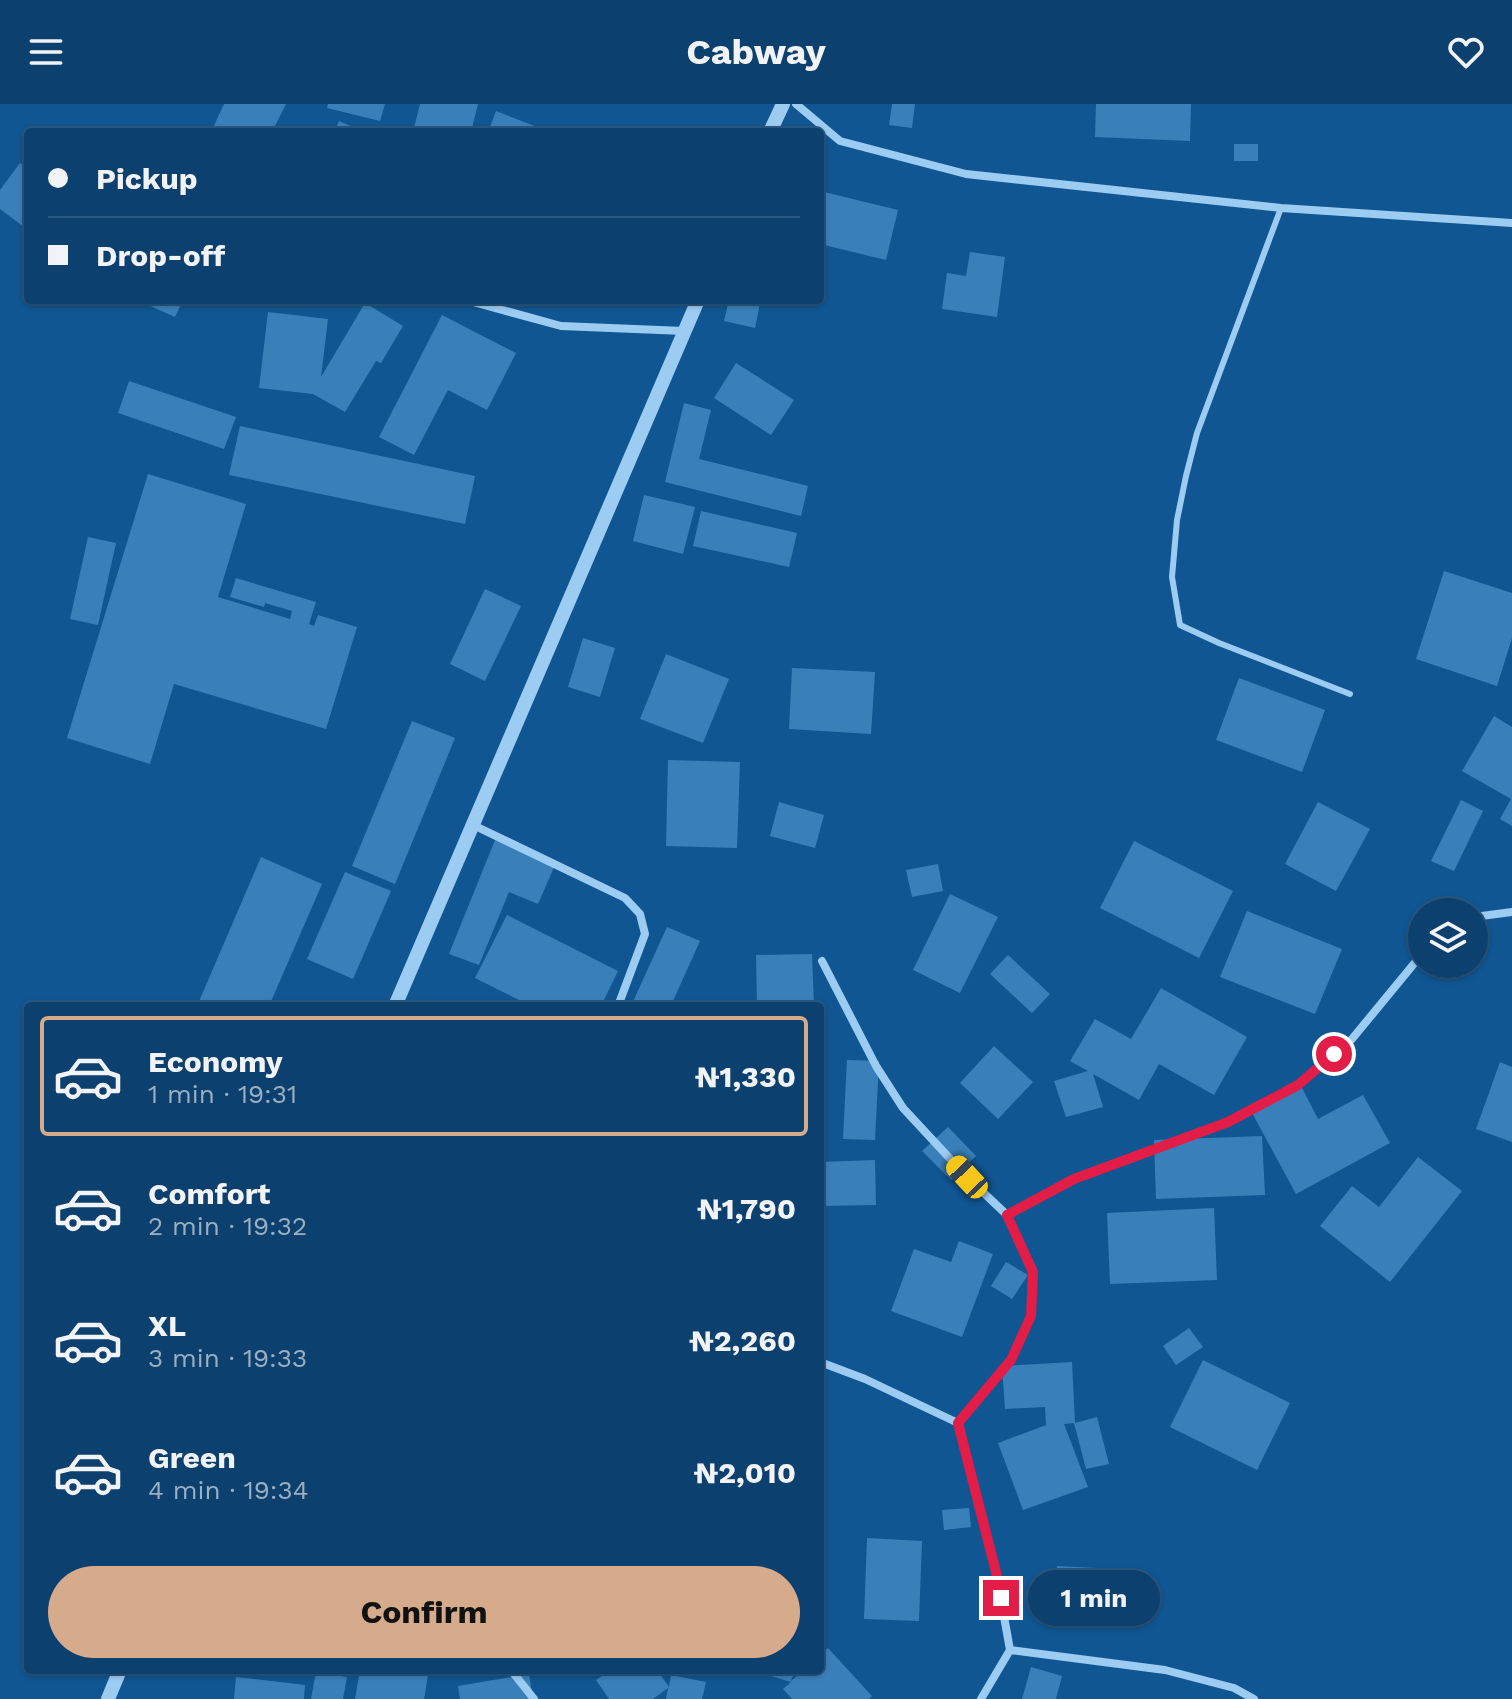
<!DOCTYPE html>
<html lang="en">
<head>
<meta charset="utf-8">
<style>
  body { margin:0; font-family:"Work Sans",sans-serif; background:#154773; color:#f1f3f6; height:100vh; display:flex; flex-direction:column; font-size:30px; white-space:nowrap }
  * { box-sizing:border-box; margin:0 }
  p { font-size:26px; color:#9aafc2 }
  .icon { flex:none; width:44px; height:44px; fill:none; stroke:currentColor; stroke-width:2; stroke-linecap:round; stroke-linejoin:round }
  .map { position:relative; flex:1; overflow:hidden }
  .drawer { position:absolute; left:24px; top:898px; width:800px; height:672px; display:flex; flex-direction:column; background:#0c406e; border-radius:8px; box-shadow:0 2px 6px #0004,0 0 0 2px #2c5981 }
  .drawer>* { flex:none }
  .hud { position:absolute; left:24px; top:24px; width:800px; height:176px; border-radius:8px; box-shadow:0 2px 6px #0004,0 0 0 2px #2c5981; display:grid; align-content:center; height:176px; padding:0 24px; background:#0c406e }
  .buttons { position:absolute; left:1408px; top:794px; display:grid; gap:16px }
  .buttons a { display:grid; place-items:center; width:80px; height:80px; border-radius:50%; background:#0c406e; box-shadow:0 2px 6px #0004,0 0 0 2px #2c5981; font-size:40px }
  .end { position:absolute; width:36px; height:36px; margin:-18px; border:10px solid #e11d48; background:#fff; box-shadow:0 0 0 4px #fff }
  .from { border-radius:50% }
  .bubble { position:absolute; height:56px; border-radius:28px; background:#0c406e; box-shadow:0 2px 6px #0004,0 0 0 2px #2c5981; font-size:26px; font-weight:700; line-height:56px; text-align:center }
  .car { position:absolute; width:24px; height:48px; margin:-24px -12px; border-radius:10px; box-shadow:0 0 6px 2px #0007; background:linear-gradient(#f5c518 24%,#345 0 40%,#f5c518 0 76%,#345 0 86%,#f5c518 0) }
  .hud b { display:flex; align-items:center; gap:28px; height:76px; font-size:30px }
  .hud b+b { border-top:2px solid #2c5981 }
  .hud i { width:20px; height:20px; background:#f1f3f6 }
  ul { padding:14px 0 0; list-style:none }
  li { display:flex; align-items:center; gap:24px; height:120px; margin:0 16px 12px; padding:0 8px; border:4px solid transparent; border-radius:8px }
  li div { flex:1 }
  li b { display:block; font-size:30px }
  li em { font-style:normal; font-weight:700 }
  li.selected { border-color:#d6ab8b }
  li>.icon { width:72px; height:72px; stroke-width:1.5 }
  .action { display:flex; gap:16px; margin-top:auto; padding:16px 24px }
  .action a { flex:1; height:92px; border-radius:48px; background:#d6ab8b; color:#111; font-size:32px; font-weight:700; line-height:92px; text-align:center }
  header { display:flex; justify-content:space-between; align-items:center; height:104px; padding:0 24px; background:#0c406e; font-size:36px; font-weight:700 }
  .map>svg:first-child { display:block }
  .building { fill:#3980bb }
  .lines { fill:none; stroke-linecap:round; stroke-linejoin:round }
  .service { stroke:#9dccf3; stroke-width:6 }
  .minor { stroke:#9dccf3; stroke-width:8 }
  .tertiary { stroke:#9dccf3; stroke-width:14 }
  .route { stroke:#e11d48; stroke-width:10 }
</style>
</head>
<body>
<header><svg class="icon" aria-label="menu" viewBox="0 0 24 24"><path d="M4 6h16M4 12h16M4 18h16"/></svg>Cabway<svg class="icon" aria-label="heart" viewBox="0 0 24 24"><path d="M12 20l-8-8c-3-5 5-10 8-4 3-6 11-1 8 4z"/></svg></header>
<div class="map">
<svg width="1512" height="1595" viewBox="0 0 1512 1595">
  <rect width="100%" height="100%" fill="#105692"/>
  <path class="building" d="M224,0H286L272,28H211Z
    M328,0H385L380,17L327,4Z
    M420,0H478L471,28H413Z
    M892,0H915L912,24L889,21Z
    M1096,0H1191L1190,37L1095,33Z
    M496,7L550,28H488Z
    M339,17L364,28H334Z
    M1234,40H1258V57H1234Z
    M20,59L28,65V126L0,105V86Z
    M820,87L898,106L886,156L820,140Z
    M970,148L1005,153L997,213L942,205L947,169L966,172Z
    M137,196H183L175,213Z
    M729,196H747L760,199L755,224L724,217Z
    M365,199L403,222L381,259L376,257L345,308L313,290L259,284L268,208L328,215L321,273Z
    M442,211L516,249L487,306L448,286L414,351L379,333Z
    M736,259L794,296L771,331L714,294Z
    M129,277L236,313L224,345L118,309Z
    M684,299L711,306L699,355L808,382L801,412L665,378Z
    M240,322L475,372L465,420L229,371Z
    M148,370L246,400L218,493L290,515L292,507L265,499L264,503L230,493L236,474L316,498L309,520L314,522L318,511L357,523L326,625L174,580L150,660L67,634Z
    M644,391L695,403L683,450L633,437Z
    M701,407L797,429L789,463L693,442Z
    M88,433L116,439L98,521L70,515Z
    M1444,467L1512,489V534L1497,582L1416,555Z
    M485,485L521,502L485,577L450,560Z
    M583,534L615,544L600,593L568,583Z
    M666,550L729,575L703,639L640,615Z
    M792,564L875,568L871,630L789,625Z
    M1239,574L1325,606L1302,668L1216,636Z
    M1494,612L1512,623V722L1500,715L1511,695L1462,667Z
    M412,617L455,634L395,780L352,762Z
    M668,656L740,658L737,744L666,742Z
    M1461,696L1483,707L1454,767L1431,757Z
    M779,698L824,711L815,744L770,732Z
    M1318,698L1370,725L1336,787L1285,760Z
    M495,736L555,761L538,800L509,788L479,861L449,850Z
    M1134,737L1233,787L1199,854L1100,804Z
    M261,753L322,780L269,902H197Z
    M938,760L943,787L912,793L906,766Z
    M345,768L391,787L353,875L307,855Z
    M950,790L998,813L960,889L913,866Z
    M1247,807L1342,845L1315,910L1220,873Z
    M507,811L618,867L601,902H531L475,874Z
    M667,823L700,837L673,897L683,902H631Z
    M812,850L814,902H757L756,851Z
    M1008,851L1050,890L1032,909L990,870Z
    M1161,884L1247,933L1214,991L1159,960L1139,996L1093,970L1103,1003L1066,1013L1054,977L1088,967L1070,957L1095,915L1131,935Z
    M994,942L1033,978L998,1015L960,979Z
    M847,956L879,957L875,1036L843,1035Z
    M1500,958L1512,963V1038L1476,1025Z
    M1300,980L1318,1015L1363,991L1390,1039L1296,1090L1251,1007Z
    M948,1023L976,1052L951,1076L922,1047Z
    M1262,1032L1265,1091L1156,1095L1154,1036Z
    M1418,1053L1462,1087L1390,1178L1320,1122L1352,1082L1379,1103Z
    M875,1056L876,1101L820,1102V1058Z
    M1214,1104L1217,1176L1110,1180L1107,1109Z
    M959,1137L993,1150L962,1233L891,1207L914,1145L951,1158Z
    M1006,1158L1028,1171L1012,1195L991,1182Z
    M1189,1224L1203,1243L1176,1261L1163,1242Z
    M1203,1256L1290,1299L1257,1366L1170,1323Z
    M1072,1258L1075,1319L1097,1313L1109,1360L1086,1365L1074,1319L1064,1320L1088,1383L1023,1406L998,1339L1049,1320L1046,1321L1045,1303L1005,1305L1002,1262Z
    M969,1404L971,1423L944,1426L942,1406Z
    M867,1434L922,1437L919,1517L864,1515Z
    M1057,1462L1139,1466L1136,1517L1055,1513Z
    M828,1544L872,1592L869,1595H792L783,1585L791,1578L753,1567L795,1566L791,1577L804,1566H820V1551Z
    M1031,1563L1062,1572L1056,1595H1022Z
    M360,1566H429L424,1595H355Z
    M611,1566H657L669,1583L671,1571L706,1578L702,1595H666L668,1584L653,1595H609L596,1576Z
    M316,1568L347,1573L343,1595H311Z
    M529,1570L533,1595H460L458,1582Z
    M236,1573L305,1581L304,1595H234Z"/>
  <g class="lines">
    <path class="service" d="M1281,104L1197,329L1186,372L1177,416L1172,473L1180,521L1219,539L1350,590"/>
    <path class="minor" d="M796,0L840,37L966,70L1281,104L1512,119
      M466,196L561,222L684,227
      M473,721L625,794L640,810L645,830L618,902
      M1474,813L1512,808
      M822,857L876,962L903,1004L967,1073L1007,1111L1033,1168L1031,1212L1011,1256L958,1319
      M1007,1111L1074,1075L1228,1018L1298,981L1352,935L1422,850
      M820,1258L865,1275L958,1319L996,1468L1010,1546L981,1595
      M1010,1546L1165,1566L1234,1584L1254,1595
      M511,1566L534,1595"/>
    <path class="tertiary" d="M770,28L783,0
      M395,902L698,196
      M108,1595L120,1566"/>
  </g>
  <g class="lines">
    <path class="route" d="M1001,1494L996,1468L958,1319L1011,1256L1031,1212L1033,1168L1007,1111L1074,1075L1228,1018L1298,981L1334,950"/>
  </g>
</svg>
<div class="buttons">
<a><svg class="icon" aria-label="layers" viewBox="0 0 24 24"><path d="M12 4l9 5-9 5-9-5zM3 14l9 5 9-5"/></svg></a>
</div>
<i class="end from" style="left:1334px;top:950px"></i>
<i class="end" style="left:1001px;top:1494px"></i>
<div class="bubble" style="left:1028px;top:1466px;width:132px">1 min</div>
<i class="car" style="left:967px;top:1073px;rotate:317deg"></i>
<div class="hud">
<b><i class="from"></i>Pickup</b>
<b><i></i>Drop-off</b>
</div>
<section class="drawer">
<ul>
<li class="selected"><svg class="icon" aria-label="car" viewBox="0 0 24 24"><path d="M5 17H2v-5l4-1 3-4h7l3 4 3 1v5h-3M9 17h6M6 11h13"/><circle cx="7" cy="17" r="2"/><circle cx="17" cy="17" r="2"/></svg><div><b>Economy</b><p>1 min · 19:31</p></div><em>₦1,330</em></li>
<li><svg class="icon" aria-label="car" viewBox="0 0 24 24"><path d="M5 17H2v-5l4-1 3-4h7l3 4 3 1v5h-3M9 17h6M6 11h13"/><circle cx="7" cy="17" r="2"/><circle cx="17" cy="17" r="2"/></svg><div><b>Comfort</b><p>2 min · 19:32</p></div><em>₦1,790</em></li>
<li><svg class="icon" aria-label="car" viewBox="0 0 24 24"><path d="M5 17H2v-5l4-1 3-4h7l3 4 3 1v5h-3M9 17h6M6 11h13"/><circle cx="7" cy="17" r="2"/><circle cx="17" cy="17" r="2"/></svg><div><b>XL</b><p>3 min · 19:33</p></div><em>₦2,260</em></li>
<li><svg class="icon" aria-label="car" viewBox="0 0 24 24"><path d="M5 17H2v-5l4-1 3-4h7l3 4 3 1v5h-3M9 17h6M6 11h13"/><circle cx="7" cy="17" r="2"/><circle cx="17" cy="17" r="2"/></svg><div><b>Green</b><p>4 min · 19:34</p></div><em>₦2,010</em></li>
</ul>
<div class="action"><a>Confirm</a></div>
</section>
</div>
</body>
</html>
